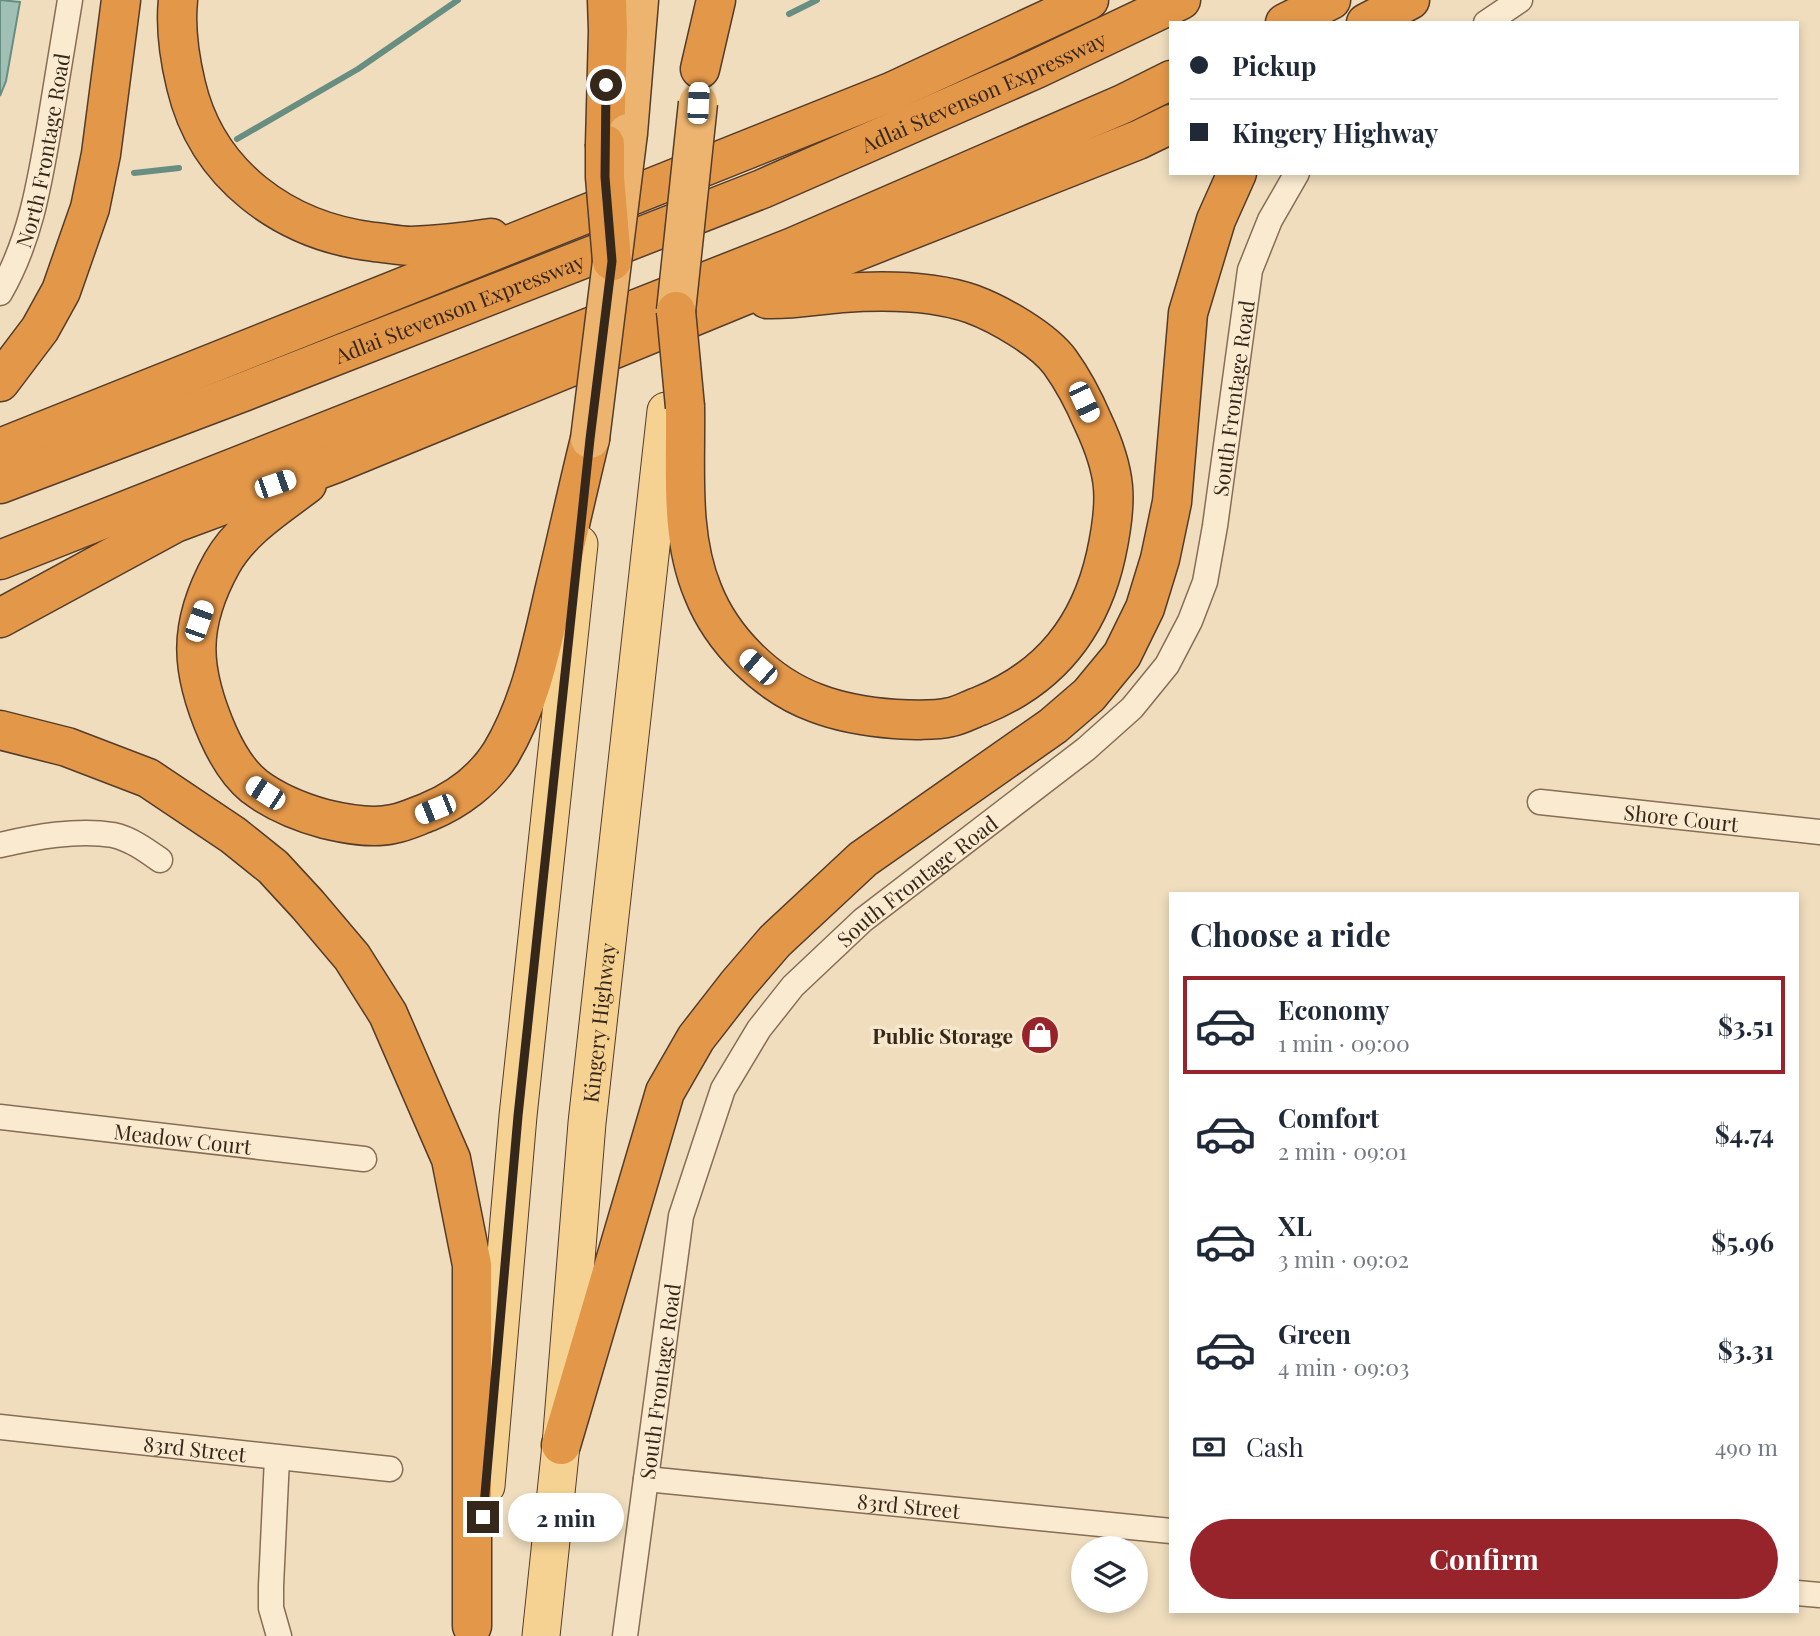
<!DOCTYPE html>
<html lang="en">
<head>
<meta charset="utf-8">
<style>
  body { margin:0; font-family:"Playfair Display",serif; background:#f2f2f3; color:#1f2937; height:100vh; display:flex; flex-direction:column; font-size:26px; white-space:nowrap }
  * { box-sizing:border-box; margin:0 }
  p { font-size:23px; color:#747a83 }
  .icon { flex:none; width:38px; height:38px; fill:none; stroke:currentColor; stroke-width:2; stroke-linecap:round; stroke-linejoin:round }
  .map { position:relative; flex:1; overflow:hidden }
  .side { position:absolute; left:1169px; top:892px; width:630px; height:721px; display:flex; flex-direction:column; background:#fff; border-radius:0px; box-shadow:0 4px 10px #0003 }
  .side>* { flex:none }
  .top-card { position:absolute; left:1169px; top:21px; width:630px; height:154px; border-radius:0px; box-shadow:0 4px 10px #0003; display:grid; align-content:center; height:154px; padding:0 21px; background:#fff }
  .tools { position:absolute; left:1071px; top:1536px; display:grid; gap:14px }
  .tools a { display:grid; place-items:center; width:77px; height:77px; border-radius:50%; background:#fff; box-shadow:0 4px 10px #0003; font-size:35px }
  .end { position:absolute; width:32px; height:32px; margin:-16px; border:9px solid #36271b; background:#fff; box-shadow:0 0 0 4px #fff }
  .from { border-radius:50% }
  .bubble { position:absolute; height:49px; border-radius:24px; background:#fff; box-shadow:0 4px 10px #0003; font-size:23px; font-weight:700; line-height:49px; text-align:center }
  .car { position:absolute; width:21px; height:42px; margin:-21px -10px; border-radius:9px; box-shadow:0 0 5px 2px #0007; background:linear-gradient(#fff 24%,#345 0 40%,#fff 0 76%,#345 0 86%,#fff 0) }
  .top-card b { display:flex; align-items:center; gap:24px; height:66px; font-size:26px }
  .top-card b+b { border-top:2px solid #e0e1e3 }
  .top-card i { width:18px; height:18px; background:#1f2937 }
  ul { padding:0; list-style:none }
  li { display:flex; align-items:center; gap:21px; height:98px; margin:0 14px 10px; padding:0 7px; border:4px solid transparent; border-radius:0px }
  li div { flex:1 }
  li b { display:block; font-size:26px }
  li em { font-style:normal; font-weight:700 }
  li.on { border-color:#98242b }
  li>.icon { width:63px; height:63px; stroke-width:1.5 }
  h2 { padding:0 21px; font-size:32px; line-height:84px }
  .pay { display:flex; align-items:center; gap:18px; height:77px; padding:0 21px; font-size:26px }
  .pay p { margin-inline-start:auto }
  .primary-button { display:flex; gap:14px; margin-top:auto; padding:14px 21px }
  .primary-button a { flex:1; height:80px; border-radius:42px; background:#98242b; color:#fff; font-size:28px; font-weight:700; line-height:80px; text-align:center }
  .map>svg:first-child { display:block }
  .water { fill:#a1c0b5; stroke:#688e82; stroke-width:2 }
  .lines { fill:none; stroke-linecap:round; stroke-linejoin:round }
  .stream { stroke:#688e82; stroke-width:6 }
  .minor-casing { stroke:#876d56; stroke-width:27 }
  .primary-casing { stroke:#543c2b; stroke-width:39 }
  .trunk-casing { stroke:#543c2b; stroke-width:41 }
  .motorway-casing { stroke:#543c2b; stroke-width:41 }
  .minor { stroke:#faebd0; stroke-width:24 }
  .primary { stroke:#f5d192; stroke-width:37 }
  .trunk { stroke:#ecb46e; stroke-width:38 }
  .motorway { stroke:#e39749; stroke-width:38 }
  .trunk-bridge-casing { stroke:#543c2b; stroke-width:41; stroke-linecap:butt }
  .motorway-bridge-casing { stroke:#543c2b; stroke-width:41; stroke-linecap:butt }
  .trunk-bridge { stroke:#ecb46e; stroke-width:38 }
  .motorway-bridge { stroke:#e39749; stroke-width:38 }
  .route { stroke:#36271b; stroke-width:9 }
  .labels { text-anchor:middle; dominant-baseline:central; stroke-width:7; stroke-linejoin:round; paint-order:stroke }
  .street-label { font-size:21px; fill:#36271b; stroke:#f6e8cd }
  .poi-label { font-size:21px; font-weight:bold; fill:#36271b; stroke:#f6e8cd; text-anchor:end }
</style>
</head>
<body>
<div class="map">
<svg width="1820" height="1636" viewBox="0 0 1820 1636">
  <rect width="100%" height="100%" fill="#efddbd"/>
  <path class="water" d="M0,0L20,2L6,81L0,96Z"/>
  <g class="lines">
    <path class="stream" d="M789,14L817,0
      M237,139L358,69L458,0
      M134,173L179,168"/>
    <defs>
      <g id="minor">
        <path d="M1486,23L1520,0"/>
        <path id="s1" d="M0,293C30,241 39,186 49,128C56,85 63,43 70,0"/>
        <path id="s2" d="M1540,802L1820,832"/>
        <path d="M0,845C35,837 77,829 113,835C131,839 146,850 160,860"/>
        <path id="s3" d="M0,1117L364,1159"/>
        <path id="s4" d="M0,1427L390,1469"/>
        <path d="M277,1458L271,1586V1608L279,1636"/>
        <path id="s5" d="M646,1479L1171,1531"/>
        <path d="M1797,1593L1820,1595"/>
        <path id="s6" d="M625,1636L681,1216L723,1089L759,1029L793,986L863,920L1086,749L1132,708L1167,665L1190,621L1205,582L1215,526L1250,270L1270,220L1297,173"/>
      </g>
      <g id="primary">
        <path d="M486,1486L518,1116L579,544"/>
        <path id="s7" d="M541,1636L561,1445L587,1123L666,411"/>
      </g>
      <path id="trunk" d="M628,133L639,0"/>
      <g id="motorway">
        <path d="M178,0C175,29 179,56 186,85C207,175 284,231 374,242C386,243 399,246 411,246C437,245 465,242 491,238"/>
        <path d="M1285,23L1331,0"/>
        <path d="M1366,23L1410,0"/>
        <path d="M700,69L716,0"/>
        <path d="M605,144L608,31L607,0"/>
        <path d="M0,382L40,329L61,291L90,208L101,154L121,0"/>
        <path d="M685,407C686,468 679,535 703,592C722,640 767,685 816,703C842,713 868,717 895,719C913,720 934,721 951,717C961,715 971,709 980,706C1050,678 1090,627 1106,555C1118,500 1117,473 1093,422C1084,401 1073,380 1060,362C1043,339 999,314 972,304C932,290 884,290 842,293C817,295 792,300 767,299"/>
        <path d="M0,448L891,92L1089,0"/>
        <path id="s8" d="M0,484L243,392L762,189L1036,69L1181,0"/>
        <path d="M307,484C277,507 241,529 222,563C187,626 190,670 218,734C226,752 238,773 254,786C275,802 300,812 325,819C346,824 372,829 393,824C405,822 417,816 428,812C457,800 484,780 501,753C531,703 542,644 555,588C567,538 578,488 590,439"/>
        <path d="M0,560L793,247L1123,104L1171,80"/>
        <path d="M0,618L175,523L334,464L741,297L1138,140L1171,124"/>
        <path d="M0,730L67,747L148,778L233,835L273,867L308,905L352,957L388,1014L451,1159L472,1265V1626"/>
        <path d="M561,1445L665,1092L696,1038L738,984L775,941L863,859L1053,726L1089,695L1122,655L1145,608L1160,559L1172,502L1188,313L1216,220L1237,173"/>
      </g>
    </defs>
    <use href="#minor" class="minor-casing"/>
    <use href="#primary" class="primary-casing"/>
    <use href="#trunk" class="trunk-casing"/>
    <use href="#motorway" class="motorway-casing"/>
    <use href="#minor" class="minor"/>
    <use href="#primary" class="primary"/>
    <use href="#trunk" class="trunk"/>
    <use href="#motorway" class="motorway"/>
    <defs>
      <path id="trunk-bridge" d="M676,311L698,103
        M590,439L628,133"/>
      <path id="motorway-bridge" d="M605,144V177L612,261
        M676,311L685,407"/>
    </defs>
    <use href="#trunk-bridge" class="trunk-bridge-casing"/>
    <use href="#motorway-bridge" class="motorway-bridge-casing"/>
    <use href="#trunk-bridge" class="trunk-bridge"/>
    <use href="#motorway-bridge" class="motorway-bridge"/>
  </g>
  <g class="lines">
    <path class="route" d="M483,1517L518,1116L590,439L612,261L605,177L606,85"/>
  </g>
  <defs>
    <symbol id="shop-disc" viewBox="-11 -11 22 22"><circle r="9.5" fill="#98242b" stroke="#f6e8cd"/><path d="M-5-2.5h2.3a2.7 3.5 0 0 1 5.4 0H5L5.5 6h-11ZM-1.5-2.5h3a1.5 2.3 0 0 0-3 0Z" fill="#fff"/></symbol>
  </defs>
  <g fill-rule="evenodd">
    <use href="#shop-disc" x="1018" y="1013" width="44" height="44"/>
  </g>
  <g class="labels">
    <g class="street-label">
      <text stroke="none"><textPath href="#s8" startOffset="1059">Adlai Stevenson Expressway</textPath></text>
      <text stroke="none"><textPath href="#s1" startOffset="150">North Frontage Road</textPath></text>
      <text stroke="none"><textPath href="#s8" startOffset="492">Adlai Stevenson Expressway</textPath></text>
      <text stroke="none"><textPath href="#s6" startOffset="1454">South Frontage Road</textPath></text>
      <text stroke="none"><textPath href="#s2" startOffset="142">Shore Court</textPath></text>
      <text stroke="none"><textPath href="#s6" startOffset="845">South Frontage Road</textPath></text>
      <text stroke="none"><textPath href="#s7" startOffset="616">Kingery Highway</textPath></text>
      <text stroke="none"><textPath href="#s3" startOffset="184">Meadow Court</textPath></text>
      <text stroke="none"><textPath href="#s6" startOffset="257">South Frontage Road</textPath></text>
      <text stroke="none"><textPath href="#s4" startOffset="196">83rd Street</textPath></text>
      <text stroke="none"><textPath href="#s5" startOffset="264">83rd Street</textPath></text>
    </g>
    <g class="poi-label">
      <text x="1013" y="1035">Public Storage</text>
    </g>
  </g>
</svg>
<div class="tools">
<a><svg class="icon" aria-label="layers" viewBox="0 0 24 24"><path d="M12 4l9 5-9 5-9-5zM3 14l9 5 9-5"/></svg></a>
</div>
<i class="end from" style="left:606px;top:85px"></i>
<i class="end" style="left:483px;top:1517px"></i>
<div class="bubble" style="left:508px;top:1493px;width:116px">2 min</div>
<i class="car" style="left:698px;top:103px;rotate:3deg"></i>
<i class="car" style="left:1084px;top:402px;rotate:155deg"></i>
<i class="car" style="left:275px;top:484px;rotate:71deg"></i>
<i class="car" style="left:199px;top:621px;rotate:19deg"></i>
<i class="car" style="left:758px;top:667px;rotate:311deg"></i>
<i class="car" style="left:265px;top:793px;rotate:303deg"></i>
<i class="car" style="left:435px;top:809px;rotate:248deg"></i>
<div class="top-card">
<b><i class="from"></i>Pickup</b>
<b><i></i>Kingery Highway</b>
</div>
<section class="side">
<h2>Choose a ride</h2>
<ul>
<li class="on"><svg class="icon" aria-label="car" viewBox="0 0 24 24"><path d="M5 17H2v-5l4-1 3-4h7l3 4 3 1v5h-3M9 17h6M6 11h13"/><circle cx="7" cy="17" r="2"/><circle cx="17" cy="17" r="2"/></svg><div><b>Economy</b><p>1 min · 09:00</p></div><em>$3.51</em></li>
<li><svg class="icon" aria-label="car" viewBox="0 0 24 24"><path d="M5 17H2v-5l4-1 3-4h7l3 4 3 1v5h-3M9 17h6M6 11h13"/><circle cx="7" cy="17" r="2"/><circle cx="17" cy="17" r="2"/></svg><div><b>Comfort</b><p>2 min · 09:01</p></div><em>$4.74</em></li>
<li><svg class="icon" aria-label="car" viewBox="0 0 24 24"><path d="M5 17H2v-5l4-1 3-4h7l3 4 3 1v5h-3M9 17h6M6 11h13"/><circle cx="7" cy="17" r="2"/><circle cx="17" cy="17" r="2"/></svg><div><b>XL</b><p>3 min · 09:02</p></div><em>$5.96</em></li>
<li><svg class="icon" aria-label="car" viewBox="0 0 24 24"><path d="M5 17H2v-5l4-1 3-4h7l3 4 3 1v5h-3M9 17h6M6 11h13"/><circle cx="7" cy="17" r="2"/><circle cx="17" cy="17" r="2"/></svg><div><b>Green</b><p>4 min · 09:03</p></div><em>$3.31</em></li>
</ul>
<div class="pay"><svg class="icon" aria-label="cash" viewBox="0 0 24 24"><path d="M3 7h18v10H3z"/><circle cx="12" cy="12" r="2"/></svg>Cash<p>490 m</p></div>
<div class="primary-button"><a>Confirm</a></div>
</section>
</div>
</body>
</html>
